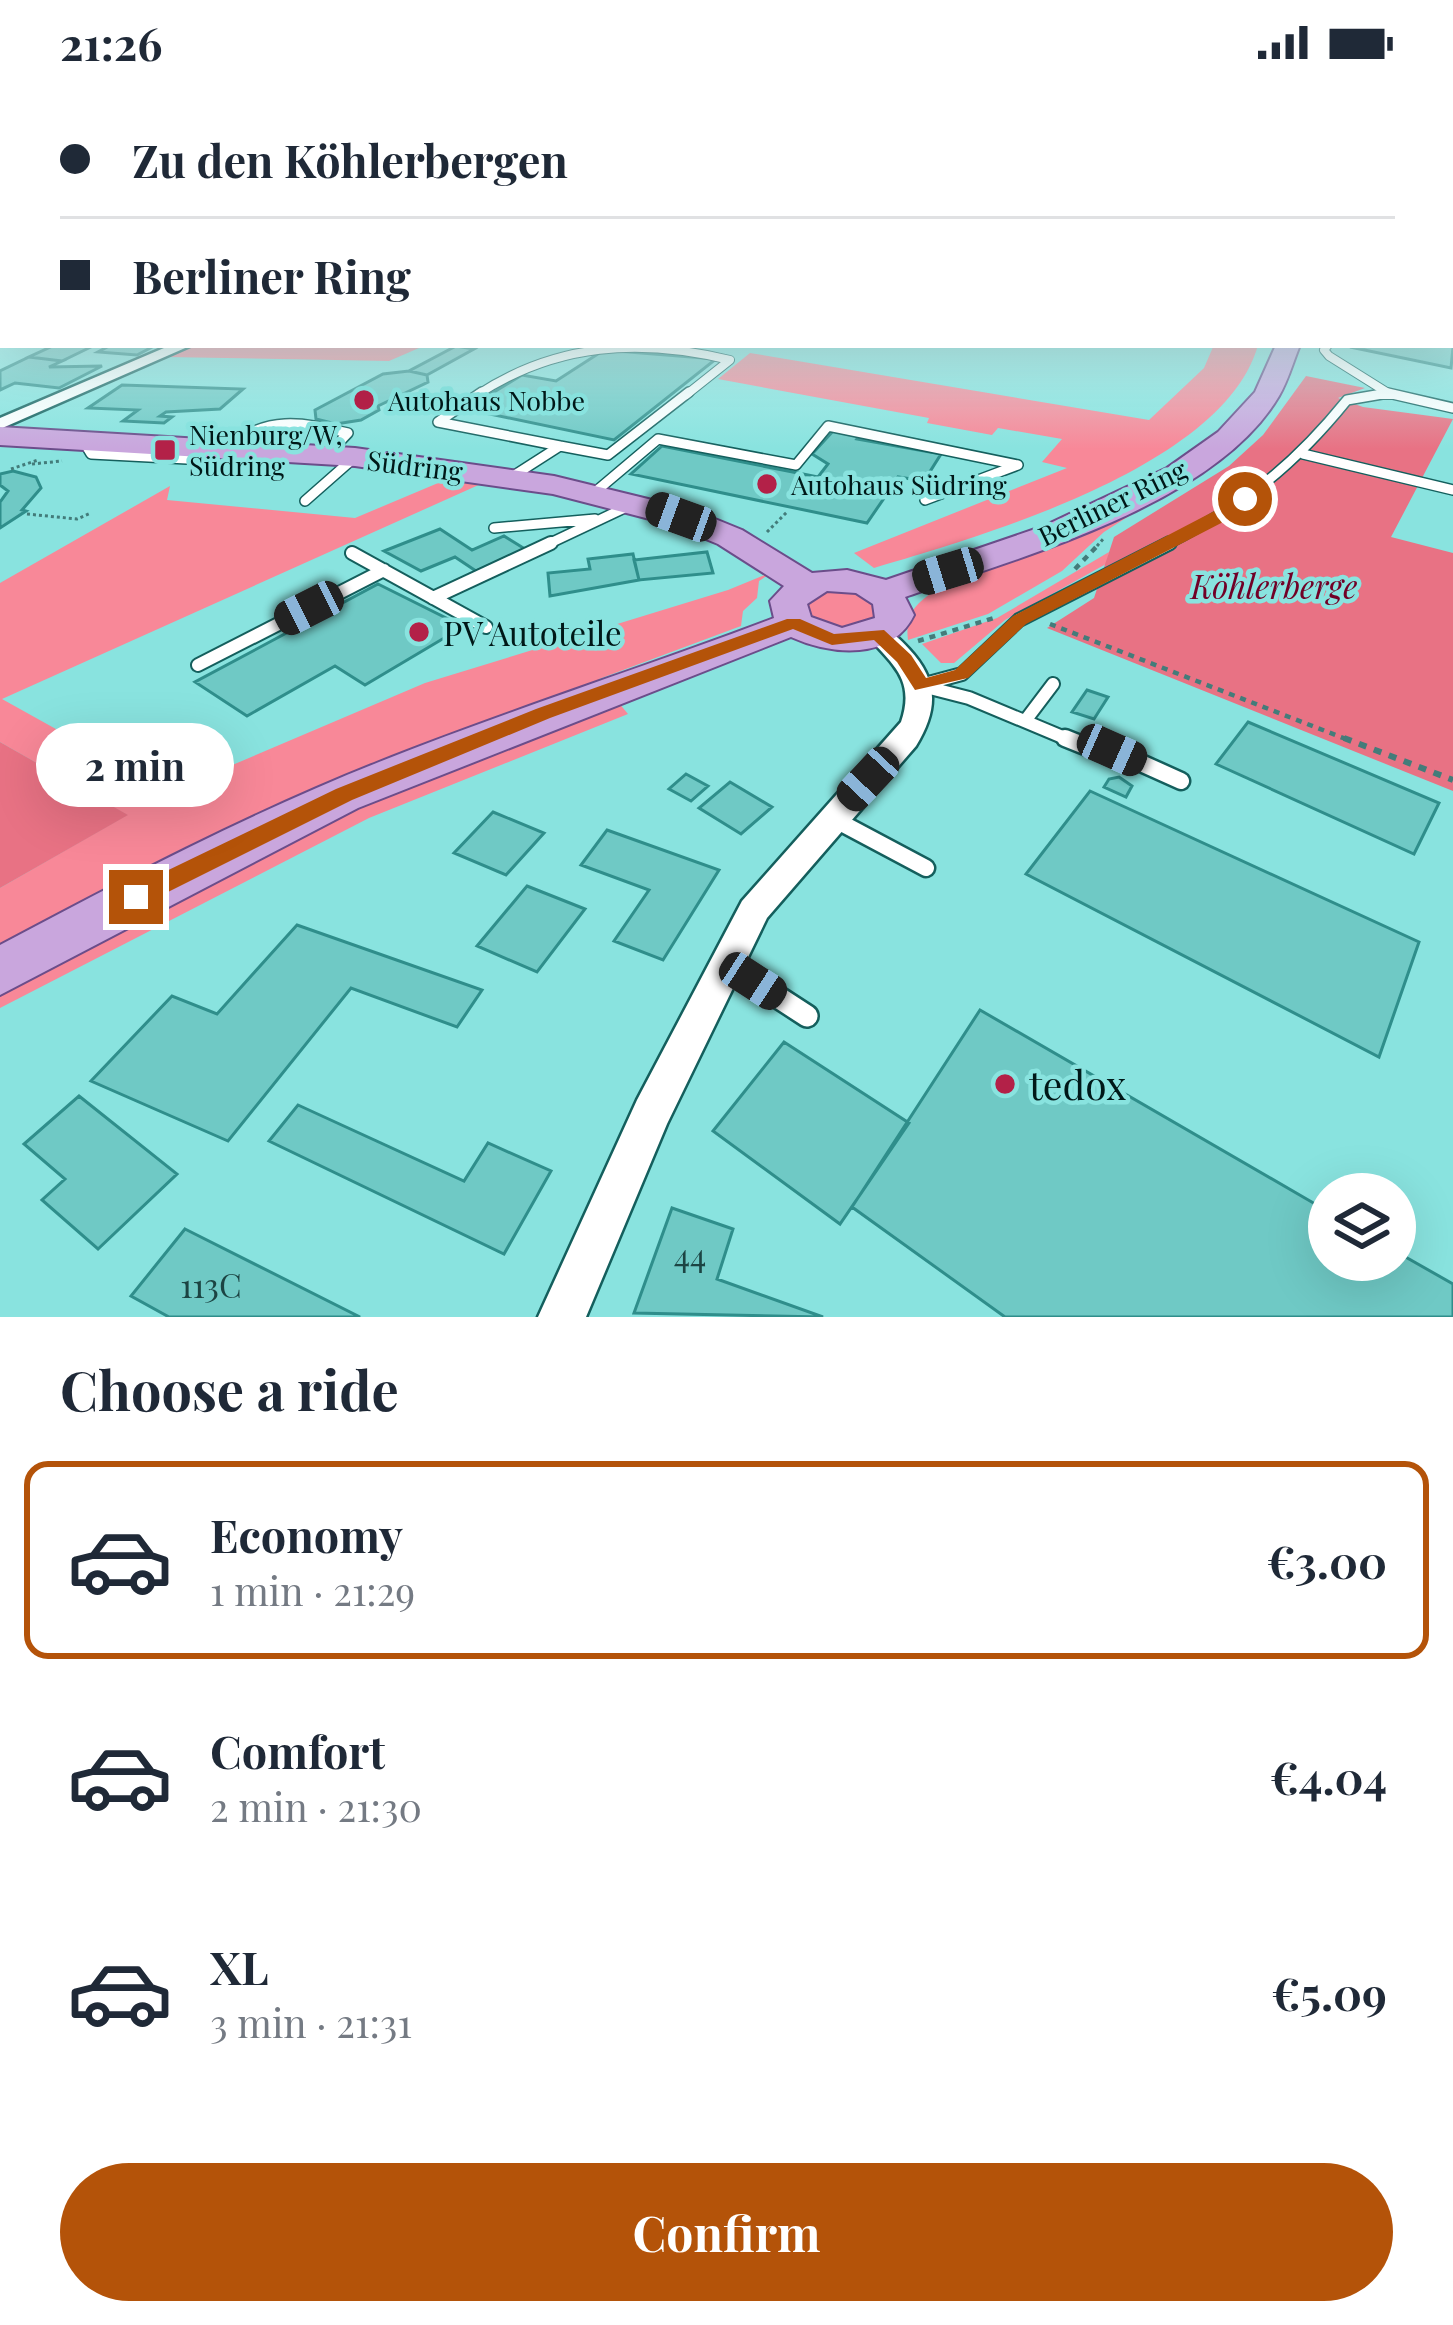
<!DOCTYPE html>
<html lang="en">
<head>
<meta charset="utf-8">
<style>
  body { margin:0; font-family:"Playfair Display",serif; background:#f2f2f3; color:#1f2937; height:100vh; display:flex; flex-direction:column; font-size:45px; white-space:nowrap }
  * { box-sizing:border-box; margin:0 }
  p { font-size:39px; color:#747a83 }
  .icon { flex:none; width:66px; height:66px; fill:none; stroke:currentColor; stroke-width:2; stroke-linecap:round; stroke-linejoin:round }
  .map { position:relative; height:1233px; overflow:hidden }
  .panel { display:flex; flex-direction:column; background:#fff; flex:1 }
  .panel>* { flex:none }
  .banner { position:absolute; left:0px; top:0px; width:1455px; height:264px; box-shadow:0 12px 48px #0002; display:grid; align-content:center; height:264px; padding:0 60px; background:#fff }
  .controls { position:absolute; left:1308px; top:1089px; display:grid; gap:24px }
  .controls a { display:grid; place-items:center; width:108px; height:108px; border-radius:50%; background:#fff; box-shadow:0 12px 48px #0002; font-size:60px }
  .end { position:absolute; width:54px; height:54px; margin:-27px; border:15px solid #b45309; background:#fff; box-shadow:0 0 0 6px #fff }
  .from { border-radius:50% }
  .bubble { position:absolute; height:84px; border-radius:42px; background:#fff; box-shadow:0 12px 48px #0002; font-size:39px; font-weight:700; line-height:84px; text-align:center }
  .car { position:absolute; width:36px; height:72px; margin:-36px -18px; border-radius:15px; box-shadow:0 0 9px 3px #0007; background:linear-gradient(#222 24%,#8ab4d8 0 40%,#222 0 76%,#8ab4d8 0 86%,#222 0) }
  .banner b { display:flex; align-items:center; gap:42px; height:114px; font-size:45px }
  .banner b+b { border-top:3px solid #e0e1e3 }
  .banner i { width:30px; height:30px; background:#1f2937 }
  ul { padding:0; list-style:none }
  li { display:flex; align-items:center; gap:36px; height:198px; margin:0 24px 18px; padding:0 36px; border:6px solid transparent; border-radius:24px }
  li div { flex:1 }
  li b { display:block; font-size:45px }
  li em { font-style:normal; font-weight:700 }
  li.current { border-color:#b45309 }
  li>.icon { width:108px; height:108px; stroke-width:1.5 }
  h2 { padding:0 60px; font-size:54px; line-height:144px }
  .primary-button { display:flex; gap:24px; margin-top:auto; padding:24px 60px }
  .primary-button a { flex:1; height:138px; border-radius:72px; background:#b45309; color:#fff; font-size:48px; font-weight:700; line-height:138px; text-align:center }
  .status { display:flex; justify-content:space-between; align-items:center; height:84px; padding:0 60px; background:#fff; direction:ltr }
  .status svg { height:33px; fill:currentColor }
  .map>svg:first-child { display:block }
  .green { fill:#f88898 }
  .forest { fill:#e87284 }
  .building { fill:#6fc9c5; stroke:#2f8e8b; stroke-width:3 }
  .lines { fill:none; stroke-linecap:round; stroke-linejoin:round }
  .lane-far4-casing { stroke:#145f5d; stroke-width:10 }
  .lane-far3-casing { stroke:#145f5d; stroke-width:12 }
  .lane-far2-casing { stroke:#145f5d; stroke-width:16 }
  .lane-far1-casing { stroke:#145f5d; stroke-width:21 }
  .lane-casing { stroke:#145f5d; stroke-width:26 }
  .street-casing { stroke:#145f5d; stroke-width:5 }
  .primary-casing { stroke:#6b4d8a; stroke-width:4 }
  .path-far2 { stroke:#437c7a; stroke-width:3; stroke-dasharray:3 3; stroke-linecap:butt }
  .path-far1 { stroke:#437c7a; stroke-width:4.5; stroke-dasharray:6 6; stroke-linecap:butt }
  .path { stroke:#437c7a; stroke-width:6; stroke-dasharray:8 8; stroke-linecap:butt }
  .lane-far4 { stroke:#fff; stroke-width:8 }
  .lane-far3 { stroke:#fff; stroke-width:9 }
  .lane-far2 { stroke:#fff; stroke-width:12 }
  .lane-far1 { stroke:#fff; stroke-width:16 }
  .lane { stroke:#fff; stroke-width:21 }
  .street { fill:#fff; fill-rule:evenodd }
  .primary { fill:#c9a6dd; fill-rule:evenodd }
  .route { fill:#b45309 }
  .poi-dot { fill:#b32148; stroke:#89e3df; stroke-width:4.5 }
  .labels { text-anchor:middle; dominant-baseline:central; stroke-width:9; stroke-linejoin:round; paint-order:stroke }
  .far-poi-label { font-size:27px; fill:#001818; stroke:#89e3df; text-anchor:start }
  .far-street-label { font-size:27px; fill:#001818; stroke:#89e3df }
  .park-label { font-size:33px; font-style:italic; fill:#710026; stroke:#89e3df }
  .poi-label { font-size:33px; fill:#001818; stroke:#89e3df; text-anchor:start }
  .near-number-label { font-size:33px; fill:#1c4443 }
  .near-poi-label { font-size:39px; fill:#001818; stroke:#89e3df; text-anchor:start }
</style>
</head>
<body>
<div class="status"><b>21:26</b><svg viewBox="0 0 49 12"><path d="M0 12V9h3v3zM5 12V6h3v6zM10 12V3h3v9zM15 12V0h3v12zM26 1h20v11H26zM47 4h2v5h-2z"/></svg></div>
<div class="map">
<svg width="1453" height="1233" viewBox="0 0 1453 1233">
  <rect width="100%" height="100%" fill="#89e3df"/>
  <path class="green" d="M193,261H426L389,277L166,273Z
    M1205,261H1258C1225,382 983,452 874,484L854,469L1067,384L1042,378L1062,355L998,344L992,351L927,339L929,334L718,295L750,269L1149,336L1204,284L1213,263Z
    M450,394L483,399L2,615L169,708L425,599L728,506L774,487L759,497L757,514L743,527L741,542L599,595L628,630L369,734L0,924V804L127,731L0,658V499L170,402L167,416L355,434Z
    M1176,402L1104,448L1062,487L988,530L908,556C904,525 921,516 945,500Z
    M1109,468L1106,480L1005,536L954,579H941L922,560L997,534Z
    M831,502L873,513L876,538L849,548L806,536L805,511Z"/>
  <path class="forest" d="M1306,292L1365,304L1338,314L1363,323L1453,335L1391,453L1453,469V707L1047,544L1094,514L1114,453L1229,382L1263,351Z
    M0,658L128,731L0,804Z"/>
  <path class="building" d="M55,261H95L62,277L29,273Z
    M111,261H156L137,271L98,268Z
    M1445,261L1453,263L1451,284L1350,263Z
    M456,262L474,265L427,291L409,287Z
    M604,266L716,275L614,356L466,325L522,291L556,297Z
    M29,273L62,277L49,283L102,282L59,304L15,299L0,306V287Z
    M409,287L427,291L428,298L378,322L379,326L361,336L336,340L316,335L315,326L383,290Z
    M122,301L243,305L220,325L166,328L160,332L172,333L164,339L123,337L138,326L88,324Z
    M834,346L861,350L857,355L941,370L924,397L898,393L889,407L818,393L828,380L812,370Z
    M662,362L818,393L889,407L867,439L631,390Z
    M13,387L36,393L41,404L22,426L26,427L0,444V418L8,407L0,401V390Z
    M440,445L472,466L504,452L525,465L476,487L455,473L421,487L384,467Z
    M707,468L713,489L639,496L634,476Z
    M633,470L639,496L550,512L548,489L590,485L588,475Z
    M378,500L456,539V547L365,601L335,582L247,632L195,598Z
    M1087,606L1108,613L1094,635L1072,628Z
    M1248,638L1439,719L1414,770L1216,680Z
    M686,690L708,702L691,717L669,705Z
    M1119,693L1132,702L1126,713L1104,703L1109,695Z
    M730,698L772,723L741,750L699,724Z
    M1090,707L1419,858L1379,973L1026,790Z
    M493,728L544,749L506,791L454,769Z
    M607,746L719,786L663,876L614,857L649,806L581,781Z
    M527,802L585,825L537,888L477,862Z
    M297,841L482,906L457,943L351,904L228,1057L91,997L172,912L217,930Z
    M980,926L1329,1128V1176H1395V1167L1453,1200V1233H1005L852,1123Z
    M784,958L909,1039L840,1140L713,1047Z
    M79,1012L177,1090L98,1165L42,1116L65,1095L24,1060Z
    M298,1021L464,1097L488,1059L551,1087L504,1170L269,1057Z
    M672,1124L733,1145L717,1195L823,1233L634,1229Z
    M185,1145L360,1233H169L131,1212Z"/>
  <g class="lines">
    <defs>
      <path id="lane-far4" d="M1328,261L1324,266L1329,272L1388,309
        M477,311C556,259 640,254 730,276L686,311
        M1378,311H1395"/>
      <path id="lane-far3" d="M482,308L438,338L560,362
        M97,357L88,365L91,370L187,375L201,363
        M560,362L608,371L689,308
        M227,364C267,331 301,338 348,349L327,371
        M1303,370L1453,406
        M510,394L560,362
        M594,409L658,355L796,381L828,342L1018,381L925,416
        M305,417L355,373
        M494,444L595,435
        M544,462L635,419
        M1164,462C1242,422 1292,384 1347,316L1388,309L1453,324"/>
      <path id="lane-far2" d="M352,469L486,543
        M433,514L551,459
        M198,581L384,486
        M921,601L962,590L1019,536L1170,459
        M926,603L969,614L1072,657
        M1025,637L1053,600"/>
      <path id="lane-far1" d="M1065,654L1090,664L1112,666L1181,697
        M832,734L926,784
        M726,879L771,909"/>
      <path id="lane" d="M767,906L807,932"/>
      <path id="street" d="M171,261H192L0,345V334Z
        M878,543C891,546 900,555 909,565C939,597 938,626 916,662L767,834L667,1040L586,1233H538L637,1016L742,817L901,638C916,594 891,580 866,550Z"/>
      <path id="primary" d="M1276,261H1300C1293,278 1288,297 1279,312C1215,421 1018,474 905,513L914,531C892,577 831,571 791,553L358,724L0,911V861C124,795 248,730 379,678C509,626 643,584 774,534L770,517L784,502L718,460L669,440L553,410L355,382L0,361V343L355,364L554,392L693,426L742,446L812,489L847,486L886,496L1044,442L1167,384L1218,348L1255,308ZM827,507L856,509L873,520L875,534L842,544L811,533L807,520Z"/>
    </defs>
    <use href="#lane-far4" class="lane-far4-casing"/>
    <use href="#lane-far3" class="lane-far3-casing"/>
    <use href="#lane-far2" class="lane-far2-casing"/>
    <use href="#lane-far1" class="lane-far1-casing"/>
    <use href="#lane" class="lane-casing"/>
    <use href="#street" class="street-casing"/>
    <use href="#primary" class="primary-casing"/>
    <path class="path-far2" d="M32,380L62,377
      M11,385L38,376
      M27,430L77,435L91,429
      M767,448L788,427
      M1097,462L1104,454"/>
    <path class="path-far1" d="M1075,485L1100,459
      M1050,540L1351,657
      M918,557L994,534"/>
    <path class="path" d="M1344,654L1453,696"/>
    <use href="#lane-far4" class="lane-far4"/>
    <use href="#lane-far3" class="lane-far3"/>
    <use href="#lane-far2" class="lane-far2"/>
    <use href="#lane-far1" class="lane-far1"/>
    <use href="#lane" class="lane"/>
    <use href="#street" class="street"/>
    <use href="#primary" class="primary"/>
  </g>
  <linearGradient id="sky" x2="0" y2="1"><stop stop-color="#62bcda"/><stop offset="0.53" stop-color="#caf2f1"/><stop offset="1" stop-color="#caf2f1" stop-opacity="0"/></linearGradient>
  <rect width="1453" height="365" fill="url(#sky)"/>
  <path class="route" d="M1245,411L1251,418L1227,436L1026,540L968,594L915,606L897,578L874,556L832,561L793,545L550,634L352,716L144,820L136,822L124,813L127,806L336,705L536,625L787,535H800L834,550L884,546L911,571L926,594L955,586L1013,532Z"/>
  <g class="poi-dot">
    <circle cx="364" cy="316" r="12"/>
    <rect x="153" y="354" width="24" height="24" rx="6"/>
    <circle cx="767" cy="400" r="12"/>
    <circle cx="419" cy="548" r="12"/>
    <circle cx="1005" cy="1000" r="12"/>
  </g>
  <g class="labels">
    <g class="far-poi-label">
      <text x="388" y="316">Autohaus Nobbe</text>
      <text x="189" y="350">Nienburg/W,<tspan x="189" dy="31">Südring</tspan></text>
      <text x="791" y="400">Autohaus Südring</text>
    </g>
    <g class="far-street-label">
      <text transform="translate(415 381) rotate(7)">Südring</text>
      <text transform="translate(1112 418) rotate(-26)">Berliner Ring</text>
    </g>
    <g class="park-label">
      <text x="1274" y="501">Köhlerberge</text>
    </g>
    <g class="poi-label">
      <text x="443" y="548">PV Autoteile</text>
    </g>
    <g class="near-number-label">
      <text x="690" y="1170">44</text>
      <text x="211" y="1200">113C</text>
    </g>
    <g class="near-poi-label">
      <text x="1029" y="1000">tedox</text>
    </g>
  </g>
</svg>
<div class="controls">
<a><svg class="icon" aria-label="layers" viewBox="0 0 24 24"><path d="M12 4l9 5-9 5-9-5zM3 14l9 5 9-5"/></svg></a>
</div>
<i class="end from" style="left:1245px;top:415px"></i>
<i class="end" style="left:136px;top:813px"></i>
<div class="bubble" style="left:36px;top:639px;width:198px">2 min</div>
<i class="car" style="left:681px;top:433px;rotate:290deg"></i>
<i class="car" style="left:948px;top:487px;rotate:253deg"></i>
<i class="car" style="left:309px;top:524px;rotate:243deg"></i>
<i class="car" style="left:1112px;top:666px;rotate:114deg"></i>
<i class="car" style="left:868px;top:695px;rotate:223deg"></i>
<i class="car" style="left:753px;top:897px;rotate:123deg"></i>
<div class="banner">
<b><i class="from"></i>Zu den Köhlerbergen</b>
<b><i></i>Berliner Ring</b>
</div>
</div>
<section class="panel">
<h2>Choose a ride</h2>
<ul>
<li class="current"><svg class="icon" aria-label="car" viewBox="0 0 24 24"><path d="M5 17H2v-5l4-1 3-4h7l3 4 3 1v5h-3M9 17h6M6 11h13"/><circle cx="7" cy="17" r="2"/><circle cx="17" cy="17" r="2"/></svg><div><b>Economy</b><p>1 min · 21:29</p></div><em>€3.00</em></li>
<li><svg class="icon" aria-label="car" viewBox="0 0 24 24"><path d="M5 17H2v-5l4-1 3-4h7l3 4 3 1v5h-3M9 17h6M6 11h13"/><circle cx="7" cy="17" r="2"/><circle cx="17" cy="17" r="2"/></svg><div><b>Comfort</b><p>2 min · 21:30</p></div><em>€4.04</em></li>
<li><svg class="icon" aria-label="car" viewBox="0 0 24 24"><path d="M5 17H2v-5l4-1 3-4h7l3 4 3 1v5h-3M9 17h6M6 11h13"/><circle cx="7" cy="17" r="2"/><circle cx="17" cy="17" r="2"/></svg><div><b>XL</b><p>3 min · 21:31</p></div><em>€5.09</em></li>
</ul>
<div class="primary-button"><a>Confirm</a></div>
</section>
</body>
</html>
